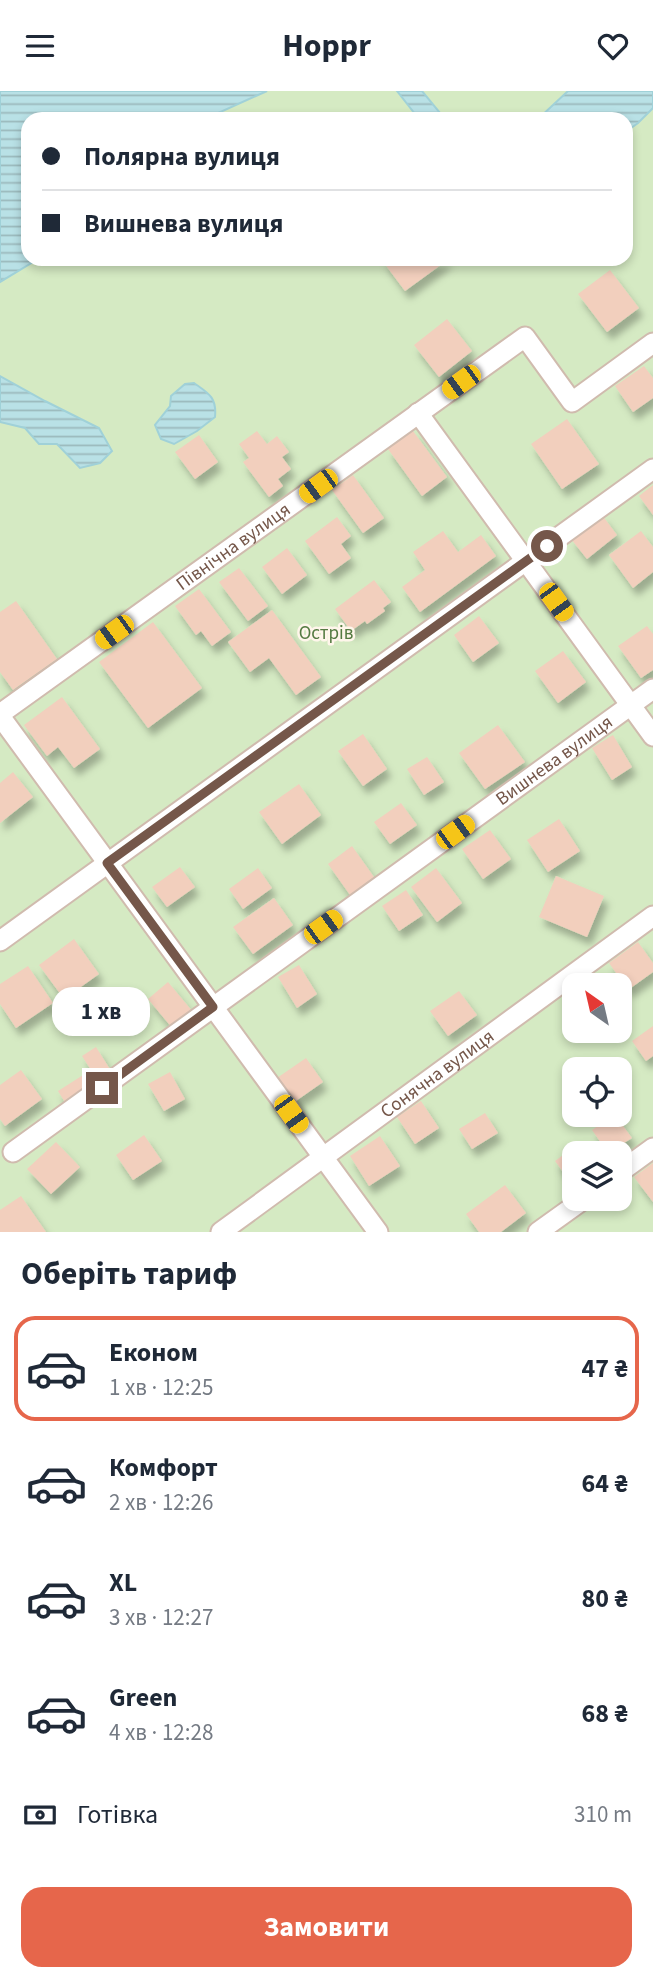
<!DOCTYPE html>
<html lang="uk">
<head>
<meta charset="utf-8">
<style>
  body { margin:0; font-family:"Source Sans 3",sans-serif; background:#f2f2f3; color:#1f2937; height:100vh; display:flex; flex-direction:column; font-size:26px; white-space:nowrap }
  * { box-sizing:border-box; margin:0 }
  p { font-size:23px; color:#747a83 }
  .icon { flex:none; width:38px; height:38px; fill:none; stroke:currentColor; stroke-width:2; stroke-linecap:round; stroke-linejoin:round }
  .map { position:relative; height:1141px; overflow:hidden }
  .side { display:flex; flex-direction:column; background:#fff; flex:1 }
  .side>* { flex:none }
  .hud { position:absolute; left:21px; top:21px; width:612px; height:154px; border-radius:21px; box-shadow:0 4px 10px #0003; display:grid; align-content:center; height:154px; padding:0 21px; background:#fff }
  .needle { width:46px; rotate:326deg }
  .controls { position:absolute; left:562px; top:882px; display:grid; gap:14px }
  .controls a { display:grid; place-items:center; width:70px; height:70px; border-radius:14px; background:#fff; box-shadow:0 4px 10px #0003; font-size:35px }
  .end { position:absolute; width:32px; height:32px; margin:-16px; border:9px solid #75574a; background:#fff; box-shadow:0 0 0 4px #fff }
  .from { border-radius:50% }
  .bubble { position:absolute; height:49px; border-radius:21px; background:#fff; box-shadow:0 4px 10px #0003; font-size:23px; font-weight:700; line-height:49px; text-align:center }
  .car { position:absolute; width:21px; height:42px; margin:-21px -10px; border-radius:9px; box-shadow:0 0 5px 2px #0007; background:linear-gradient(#f5c518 24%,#345 0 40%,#f5c518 0 76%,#345 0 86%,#f5c518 0) }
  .hud b { display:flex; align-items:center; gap:24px; height:66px; font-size:26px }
  .hud b+b { border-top:2px solid #e0e1e3 }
  .hud i { width:18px; height:18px; background:#1f2937 }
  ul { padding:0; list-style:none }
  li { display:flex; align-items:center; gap:21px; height:105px; margin:0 14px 10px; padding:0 7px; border:4px solid transparent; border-radius:21px }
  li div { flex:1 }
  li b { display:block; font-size:26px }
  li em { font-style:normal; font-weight:700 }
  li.selected { border-color:#e6664b }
  li>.icon { width:63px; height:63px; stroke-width:1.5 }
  h2 { padding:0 21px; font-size:32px; line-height:84px }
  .pay { display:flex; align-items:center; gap:18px; height:77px; padding:0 21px; font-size:26px }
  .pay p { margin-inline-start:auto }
  .action { display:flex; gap:14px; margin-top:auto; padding:14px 21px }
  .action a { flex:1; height:80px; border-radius:21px; background:#e6664b; color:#fff; font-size:28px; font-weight:700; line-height:80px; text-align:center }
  header { display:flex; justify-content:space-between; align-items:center; height:91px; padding:0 21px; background:#fff; font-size:32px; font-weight:700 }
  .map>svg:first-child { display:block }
  .green { fill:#d5eac3; fill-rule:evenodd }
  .water { fill:url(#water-rules); stroke:#a0d1d8; stroke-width:2 }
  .building { fill:#f2cfbd; filter:url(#shadow) }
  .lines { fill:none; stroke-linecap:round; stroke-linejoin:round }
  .street-casing { stroke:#d0bbae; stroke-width:23 }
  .street { stroke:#fff; stroke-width:19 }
  .route { stroke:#75574a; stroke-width:9 }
  .labels { text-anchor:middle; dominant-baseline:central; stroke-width:5; stroke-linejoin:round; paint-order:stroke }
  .street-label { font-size:19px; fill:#75574a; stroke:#fff6eb }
  .park-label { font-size:19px; fill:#557b42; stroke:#fff6eb }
</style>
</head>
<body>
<header><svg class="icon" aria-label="menu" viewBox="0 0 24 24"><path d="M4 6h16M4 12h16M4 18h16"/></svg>Hoppr<svg class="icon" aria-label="heart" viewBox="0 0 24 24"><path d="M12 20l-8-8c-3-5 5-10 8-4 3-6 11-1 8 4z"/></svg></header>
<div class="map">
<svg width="653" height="1141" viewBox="0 0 653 1141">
  <defs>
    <pattern id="water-rules" width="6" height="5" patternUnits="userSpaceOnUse" patternTransform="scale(1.75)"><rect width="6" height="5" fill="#b9e1e6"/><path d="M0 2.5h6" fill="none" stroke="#9bb9bc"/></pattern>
    <filter id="shadow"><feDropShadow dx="4.5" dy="8" stdDeviation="3.5" flood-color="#0004"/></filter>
  </defs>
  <rect width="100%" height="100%" fill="#fcf2e5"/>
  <path class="green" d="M267,0H568L538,28H205Z
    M653,17V1141H0V191L38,168H626L627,40L638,32ZM574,894H620V940H574ZM574,978H620V1024H574ZM574,1062H620V1108H574Z"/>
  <path class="water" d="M0,0H267L205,28H28V168H38L0,191Z
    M397,0H422L445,28H419Z
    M568,0H653V17L638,32L627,40L626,28H538Z
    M0,285L45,310L99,337L112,360L100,372L80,377L57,353H39L25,337L0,331Z
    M194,292C208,302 217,306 215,326L197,340L174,353L161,348L155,334L170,315L171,305L185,293Z"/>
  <path class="building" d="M381,168H449L405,200Z
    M610,179L639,217L607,241L578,203Z
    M447,228L472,260L439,286L414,254Z
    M644,275L653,287V307L633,321L615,295Z
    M567,328L599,373L562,398L531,353Z
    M257,340L267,353L277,345L289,361L282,366L291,378L278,388L283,395L269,406L243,371L249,367L239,353Z
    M413,340L447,386L422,405L388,358Z
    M199,344L218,371L195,388L175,361Z
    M353,384L384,427L363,442L332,399Z
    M653,394V424L639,405Z
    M602,424L617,444L587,468L571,448Z
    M337,426L351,445L341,453L351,467L329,483L305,450Z
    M443,440L458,461L481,444L496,465L420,521L402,496L425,479L413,461Z
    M641,440L653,456V481L633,497L609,464Z
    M287,457L307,484L282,503L262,476Z
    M239,477L268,515L248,530L219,491Z
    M374,489L391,511L383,517L385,520L367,533L365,530L351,540L335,518Z
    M199,498L231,541L212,555L201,540L196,544L175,515Z
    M16,510L57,568L13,599L0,581V521Z
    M272,519L321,586L296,604L269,567L250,581L228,551Z
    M479,525L499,552L473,571L454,544Z
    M153,531L202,597L148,637L99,571Z
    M647,535L653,543V579L641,587L618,555Z
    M563,560L586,591L558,612L535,580Z
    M62,606L100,658L74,677L58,656L47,665L24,634Z
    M498,634L525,671L485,698L459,662Z
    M363,643L387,678L363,695L338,660Z
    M613,644L632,676L612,689L592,657Z
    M427,666L444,691L424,704L407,678Z
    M13,681L33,706L0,732V692Z
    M299,693L321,724L282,753L259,721Z
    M401,712L417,734L390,753L374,731Z
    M559,728L580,760L548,781L527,749Z
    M490,739L511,768L483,788L462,758Z
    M352,755L374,786L350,804L328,773Z
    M180,776L195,796L167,816L152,796Z
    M258,777L272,797L243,818L229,798Z
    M436,777L462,812L437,831L411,796Z
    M556,785L604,805L587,846L539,826Z
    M406,799L423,824L399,840L382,815Z
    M274,807L293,834L253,863L233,836Z
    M74,848L99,883L64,908L39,874Z
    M638,851L653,872V881L628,899L609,872Z
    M299,874L317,903L297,917L278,886Z
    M28,875L53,912L16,937L0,913V893Z
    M168,891L193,921L173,938L148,908Z
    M459,900L477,924L448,945L430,920Z
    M653,935V965L646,970L632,950Z
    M96,956L113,983L66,1013L58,1000L91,979L82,965Z
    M306,967L323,991L293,1012L277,987Z
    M21,979L42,1008L5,1035L0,1028V994Z
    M170,981L185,1008L164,1020L148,993Z
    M421,1010L439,1037L415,1053L397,1026Z
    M485,1022L498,1042L472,1058L459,1038Z
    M614,1024H615L632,1047L608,1062L592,1039Z
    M144,1044L162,1070L133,1089L116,1064Z
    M380,1045L400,1075L369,1095L350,1065Z
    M56,1051L80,1076L51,1103L27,1078Z
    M574,1056L579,1062H574V1090L571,1092L555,1070Z
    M653,1072V1111L634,1086Z
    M505,1094L526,1122L501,1141H479L466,1123Z
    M21,1105L46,1141H0V1119Z"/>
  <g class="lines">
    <defs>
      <g id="street">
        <path d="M418,322L653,645"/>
        <path id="s1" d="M0,623L525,246L572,311L653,252"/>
        <path d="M0,625L378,1141"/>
        <path d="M0,850L653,378"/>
        <path id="s2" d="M13,1061L653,598"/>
        <path d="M620,1081L653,1057"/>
        <path id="s3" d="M221,1141L653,825"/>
        <path d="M538,1141L584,1108"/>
      </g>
    </defs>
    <use href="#street" class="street-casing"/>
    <use href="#street" class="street"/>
  </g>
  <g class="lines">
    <path class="route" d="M102,997L213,916L107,772L547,455"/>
  </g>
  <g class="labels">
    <g class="street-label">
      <text stroke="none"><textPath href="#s1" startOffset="287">Північна вулиця</textPath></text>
      <text stroke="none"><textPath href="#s2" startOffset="668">Вишнева вулиця</textPath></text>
      <text stroke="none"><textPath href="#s3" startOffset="268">Сонячна вулиця</textPath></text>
    </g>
    <g class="park-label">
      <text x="326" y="542">Острів</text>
    </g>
  </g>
</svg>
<div class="controls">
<a><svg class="needle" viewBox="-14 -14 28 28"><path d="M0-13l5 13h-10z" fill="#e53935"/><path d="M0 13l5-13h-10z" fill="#747a83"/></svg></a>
<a><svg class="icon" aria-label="locate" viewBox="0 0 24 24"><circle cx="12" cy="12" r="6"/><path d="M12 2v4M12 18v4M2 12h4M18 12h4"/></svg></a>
<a><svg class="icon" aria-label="layers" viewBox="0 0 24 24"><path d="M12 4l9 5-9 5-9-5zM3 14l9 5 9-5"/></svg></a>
</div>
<i class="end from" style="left:547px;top:455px"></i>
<i class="end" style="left:102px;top:997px"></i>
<div class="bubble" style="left:52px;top:896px;width:98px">1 хв</div>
<i class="car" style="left:461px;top:291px;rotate:234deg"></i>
<i class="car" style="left:318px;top:395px;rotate:234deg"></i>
<i class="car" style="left:556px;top:511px;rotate:144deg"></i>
<i class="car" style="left:114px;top:541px;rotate:234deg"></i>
<i class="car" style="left:455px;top:741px;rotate:54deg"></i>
<i class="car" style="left:323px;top:836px;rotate:54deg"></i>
<i class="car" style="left:291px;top:1023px;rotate:144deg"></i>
<div class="hud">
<b><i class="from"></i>Полярна вулиця</b>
<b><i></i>Вишнева вулиця</b>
</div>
</div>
<section class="side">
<h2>Оберіть тариф</h2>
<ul>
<li class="selected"><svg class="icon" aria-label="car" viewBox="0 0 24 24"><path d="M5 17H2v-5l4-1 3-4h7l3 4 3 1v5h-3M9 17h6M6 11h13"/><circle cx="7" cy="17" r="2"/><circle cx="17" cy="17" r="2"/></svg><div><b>Економ</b><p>1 хв · 12:25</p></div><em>47 ₴</em></li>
<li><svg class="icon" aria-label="car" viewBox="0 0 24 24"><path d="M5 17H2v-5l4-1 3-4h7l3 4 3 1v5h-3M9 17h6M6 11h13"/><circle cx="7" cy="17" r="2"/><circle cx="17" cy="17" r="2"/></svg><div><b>Комфорт</b><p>2 хв · 12:26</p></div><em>64 ₴</em></li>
<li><svg class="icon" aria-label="car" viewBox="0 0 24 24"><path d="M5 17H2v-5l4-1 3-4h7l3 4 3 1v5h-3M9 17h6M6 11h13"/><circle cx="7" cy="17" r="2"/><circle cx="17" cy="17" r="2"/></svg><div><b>XL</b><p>3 хв · 12:27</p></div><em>80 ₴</em></li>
<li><svg class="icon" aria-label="car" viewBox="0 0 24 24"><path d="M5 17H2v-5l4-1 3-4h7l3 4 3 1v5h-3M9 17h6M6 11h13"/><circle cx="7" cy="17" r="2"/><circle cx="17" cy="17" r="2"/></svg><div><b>Green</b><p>4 хв · 12:28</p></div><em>68 ₴</em></li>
</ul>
<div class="pay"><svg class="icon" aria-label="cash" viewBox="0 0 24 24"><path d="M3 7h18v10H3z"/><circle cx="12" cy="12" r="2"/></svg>Готівка<p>310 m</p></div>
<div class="action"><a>Замовити</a></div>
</section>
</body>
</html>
